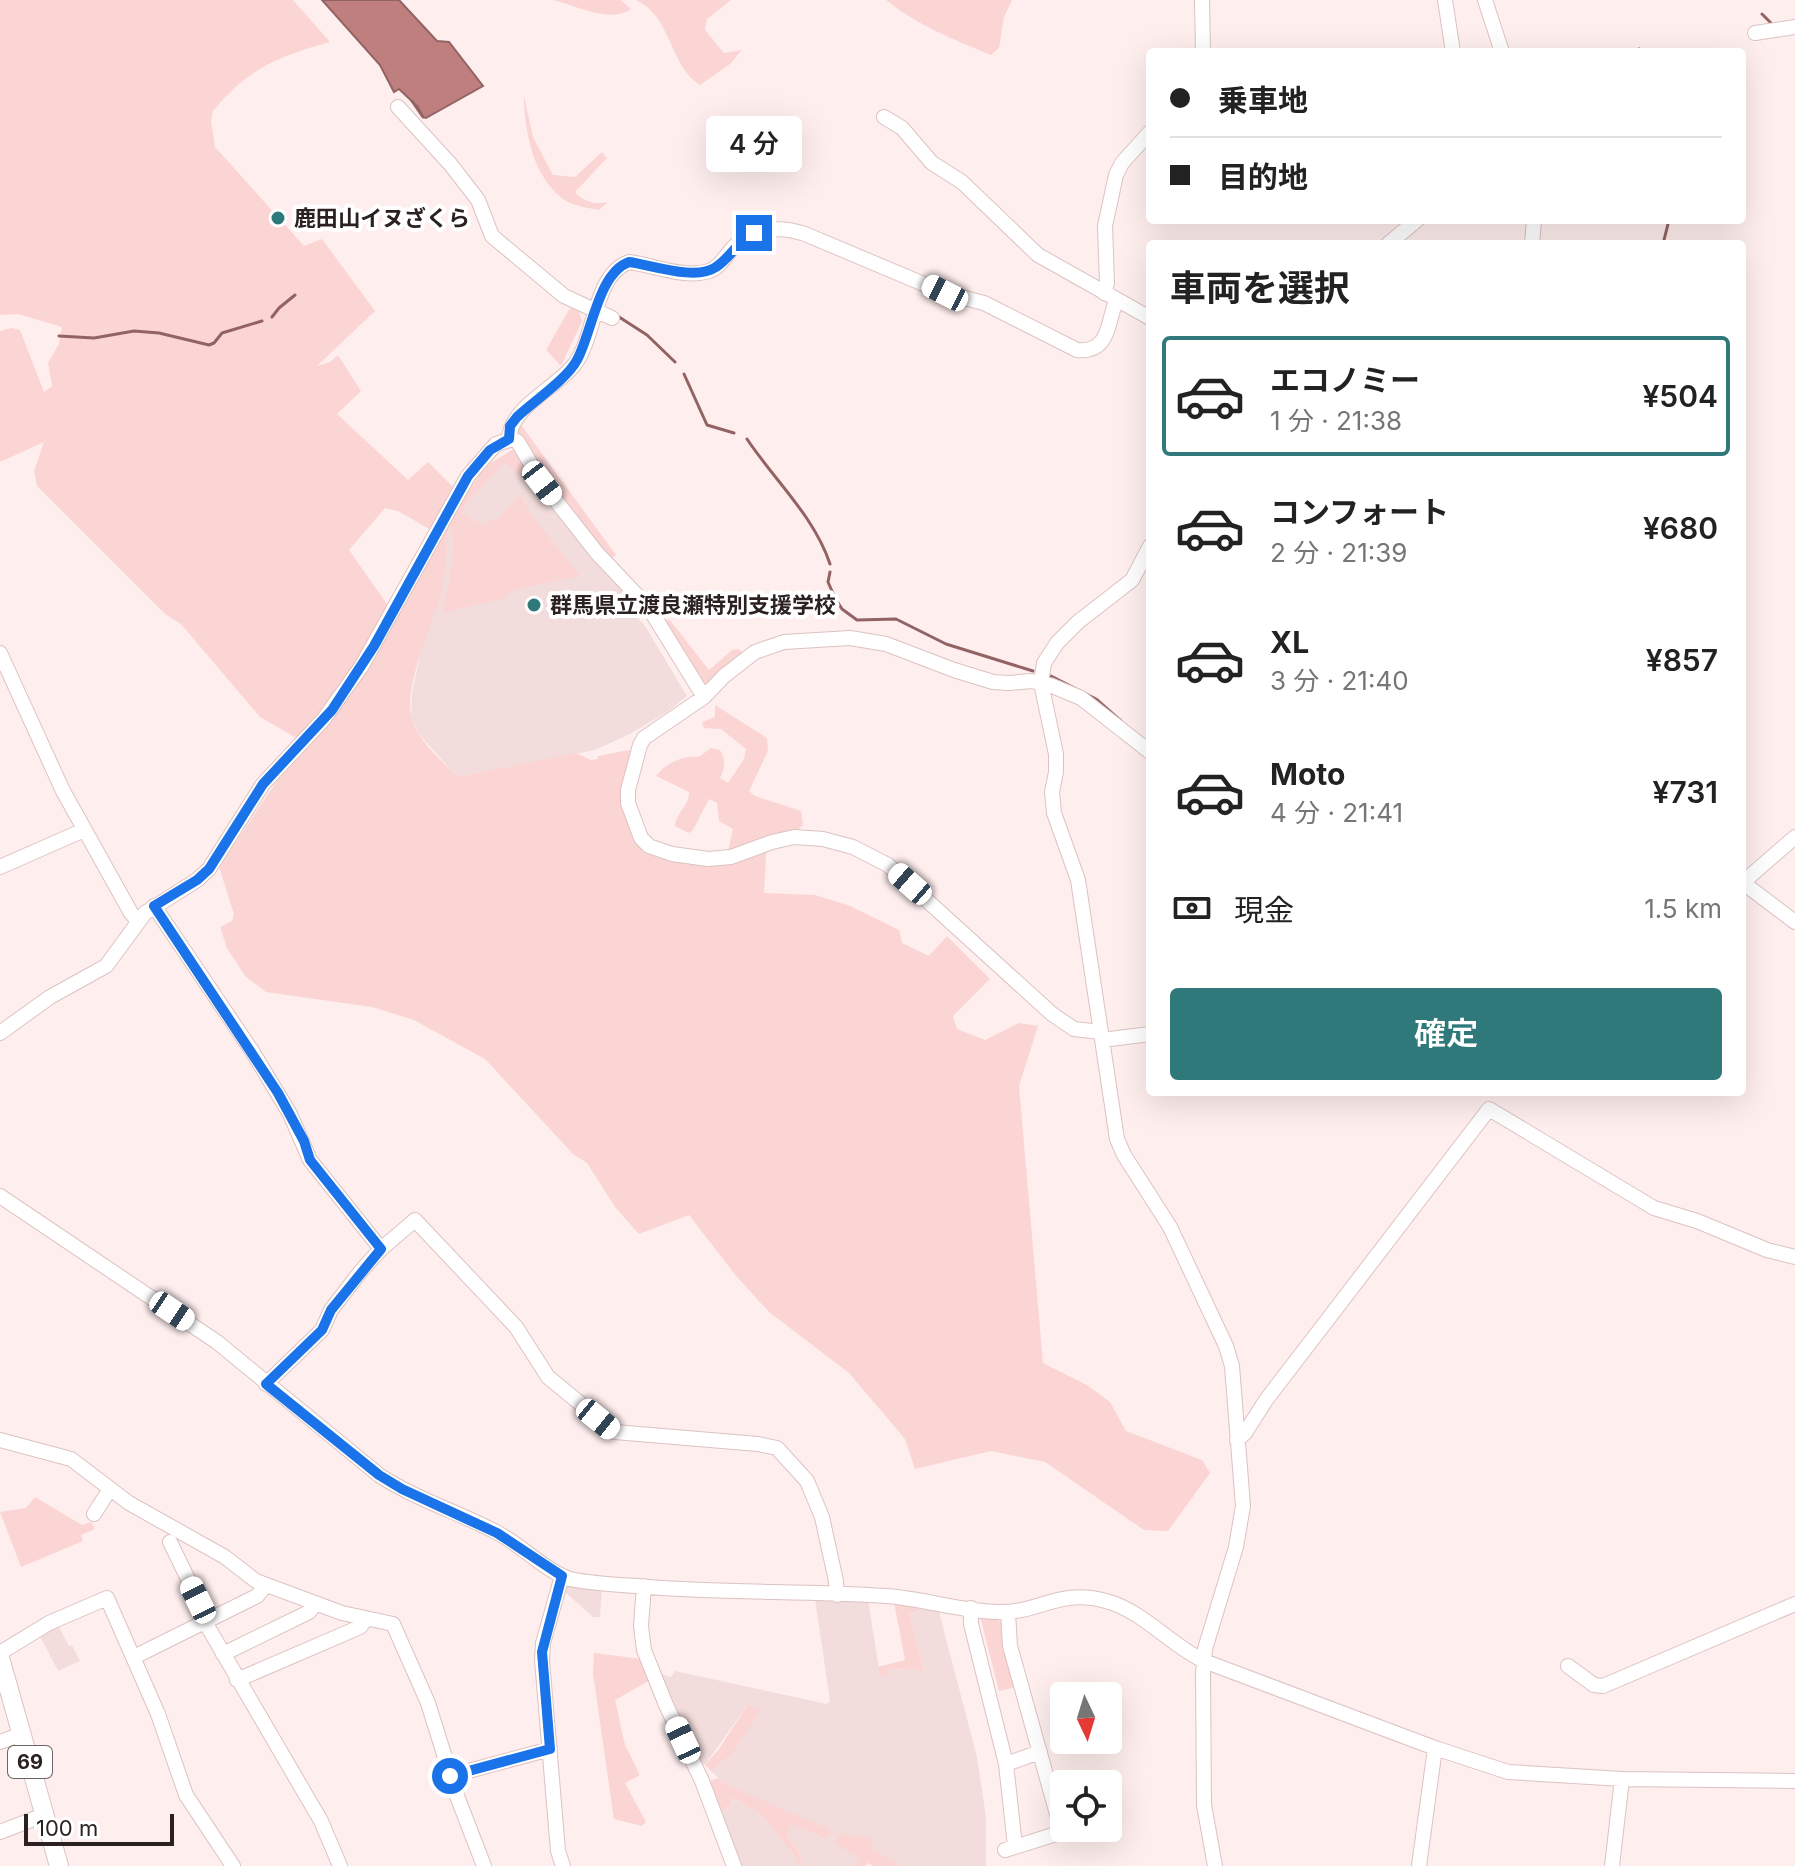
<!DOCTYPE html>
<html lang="ja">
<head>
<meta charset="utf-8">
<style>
  body { margin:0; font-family:Inter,"Noto Sans JP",sans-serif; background:#f2f2f2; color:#222; height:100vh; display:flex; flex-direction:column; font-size:30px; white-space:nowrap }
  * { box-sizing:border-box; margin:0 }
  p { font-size:26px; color:#767676 }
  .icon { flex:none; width:44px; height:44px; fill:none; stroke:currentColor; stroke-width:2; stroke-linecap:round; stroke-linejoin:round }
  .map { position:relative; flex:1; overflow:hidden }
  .side { position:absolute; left:1146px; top:240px; width:600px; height:856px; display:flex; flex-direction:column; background:#fff; border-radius:8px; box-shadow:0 8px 32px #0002 }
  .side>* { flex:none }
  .banner { position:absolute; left:1146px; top:48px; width:600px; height:176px; border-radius:8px; box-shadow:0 8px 32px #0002; display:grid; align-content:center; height:176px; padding:0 24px; background:#fff }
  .needle { width:52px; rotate:176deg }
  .controls { position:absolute; left:1050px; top:1682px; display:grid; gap:16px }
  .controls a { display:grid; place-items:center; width:72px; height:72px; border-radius:8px; background:#fff; box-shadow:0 8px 32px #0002; font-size:40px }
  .scale { position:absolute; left:24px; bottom:20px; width:150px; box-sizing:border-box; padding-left:8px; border:4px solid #2b2121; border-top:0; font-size:22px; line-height:28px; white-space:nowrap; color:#2b2121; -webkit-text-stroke:6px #fff; paint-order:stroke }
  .end { position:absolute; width:36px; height:36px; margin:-18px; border:10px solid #1a73e8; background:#fff; box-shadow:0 0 0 4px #fff }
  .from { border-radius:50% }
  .bubble { position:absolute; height:56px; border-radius:8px; background:#fff; box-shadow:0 8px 32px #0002; font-size:26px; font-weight:600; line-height:56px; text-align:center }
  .car { position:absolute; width:24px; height:48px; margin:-24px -12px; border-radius:10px; box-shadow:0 0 6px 2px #0007; background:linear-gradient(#fff 24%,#345 0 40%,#fff 0 76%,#345 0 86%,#fff 0) }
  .banner b { display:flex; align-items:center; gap:28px; height:76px; font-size:30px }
  .banner b+b { border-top:2px solid #e0e0e0 }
  .banner i { width:20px; height:20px; background:#222 }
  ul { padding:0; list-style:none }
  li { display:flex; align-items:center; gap:24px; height:120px; margin:0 16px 12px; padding:0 8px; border:4px solid transparent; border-radius:8px }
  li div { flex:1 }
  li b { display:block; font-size:30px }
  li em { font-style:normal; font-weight:600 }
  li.current { border-color:#30797b }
  li>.icon { width:72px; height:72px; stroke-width:1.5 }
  h2 { padding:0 24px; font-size:36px; line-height:96px }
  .pay { display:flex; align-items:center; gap:20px; height:88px; padding:0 24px; font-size:30px }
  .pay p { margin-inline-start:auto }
  .button { display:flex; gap:16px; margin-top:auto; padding:16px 24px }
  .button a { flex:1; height:92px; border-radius:8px; background:#30797b; color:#fff; font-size:32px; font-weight:600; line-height:92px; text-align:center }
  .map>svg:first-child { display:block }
  .built { fill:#f2dddc }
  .green { fill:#fbd5d4 }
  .water { fill:#c07f7f; stroke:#936363; stroke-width:2 }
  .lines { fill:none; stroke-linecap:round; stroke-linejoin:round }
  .stream { stroke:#936363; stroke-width:3 }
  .minor-casing { stroke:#dcc3c2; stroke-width:16 }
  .major-casing { stroke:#dcc3c2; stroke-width:20 }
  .minor { stroke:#fff; stroke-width:14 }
  .major { stroke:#fff; stroke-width:18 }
  .route { stroke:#1a73e8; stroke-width:10 }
  .poi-dot { fill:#30797b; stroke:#fff; stroke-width:3 }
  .labels { text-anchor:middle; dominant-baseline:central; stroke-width:8; stroke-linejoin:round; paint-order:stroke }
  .shield { fill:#fff; stroke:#6b6464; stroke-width:2 }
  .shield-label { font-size:20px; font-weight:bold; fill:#2b2121 }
  .poi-label { font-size:22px; font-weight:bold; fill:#2b2121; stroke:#fff; text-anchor:start }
</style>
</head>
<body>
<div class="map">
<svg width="1795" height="1866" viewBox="0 0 1795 1866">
  <rect width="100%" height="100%" fill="#feeeee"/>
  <path class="built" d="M514,449L626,593L635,615L645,626L687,696L667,712L628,735L595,750L462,776L454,774L419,734L411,718L412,693L449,521L486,466Z
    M565,1582L602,1588L600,1617H593L563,1590Z
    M815,1599L868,1600L880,1675L889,1669L924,1670L909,1612L914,1604L938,1608L977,1757L986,1817V1866H903L871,1849L868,1837L843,1836L860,1859L851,1866H804L797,1849L786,1835L792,1823L825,1839L725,1784L711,1771L732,1754L759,1711L748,1704L705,1765L699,1761L661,1674L671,1677L675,1671L827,1704L830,1701Z
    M54,1625L59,1627L69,1646L72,1645L80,1661L58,1671L39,1634Z
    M733,1798L760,1813L793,1854L799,1866H739L718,1812L729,1807Z"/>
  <path class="green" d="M0,0H293L330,42C279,56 247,69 213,111L211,121L215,147L304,246L322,239L375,311L317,366L330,362L338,355L361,391L337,414L408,480L428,462L453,487L431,530L398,511L385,508L349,550L389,607L339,691L298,739L260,717L181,624L165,614L37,486L34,471L44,442L0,462V331L11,328L20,330L44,392L52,386L48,363L59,344L62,327L18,314L0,315Z
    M553,0H621L631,9C610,24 575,5 553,0Z
    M636,0H731L707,19L705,30L724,53L742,50L730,64L700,85C669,66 672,16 636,0Z
    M886,0H1012L1004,17L999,48L991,55C954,40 917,25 886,0Z
    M524,96L533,137L553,175L575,177L602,152L607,158L575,192C584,202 595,205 608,202L599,210C589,208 578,207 568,202C534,182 524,132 524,96Z
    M570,308L579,311L582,321L561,366L546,350Z
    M570,377L521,421V425L616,555L609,561C587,533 517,455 517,422Z
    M514,449L535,483L534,489L505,462L468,501L462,512L484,526L492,519L496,520L520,495L530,513L580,576L509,591L505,598L442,613L450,577L454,539L449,524C447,547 446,570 441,593C433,625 402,688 412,720C419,741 439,758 454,774L462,776L576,753L591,760L597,759L598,756L629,750L634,756L623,790L653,851L728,852L733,829L719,821L717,803L709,799L693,830L689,833L675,826C676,813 690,805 689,792L656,776C666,763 683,755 699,757L711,748L720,750C726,760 725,768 720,778L728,783L744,759L746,749L721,729L704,728L702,722L715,717V705L767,738L768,751L749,791L755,796L801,811L803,825L795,833L761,841L766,854L764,893L815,895L850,906L899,930L902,943L929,956L947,936L990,979L953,1016L957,1029L985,1040L1019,1023L1038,1026L1019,1086L1043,1363L1087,1385L1110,1402L1126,1431L1202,1460L1210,1473L1168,1531L1144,1530L1045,1462L991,1451L915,1469L905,1439L849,1373L769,1312L737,1277L689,1215L639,1234L615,1207L587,1163L573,1154L485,1059L414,1020L372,1007L266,992L245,976L227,948L220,927L232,921L234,914L219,867L277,781L327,727L369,668L462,499L486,466Z
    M669,619L709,670L732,650L738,649L743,653L714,679L704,684L664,622Z
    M35,1497L82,1525L91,1522L95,1529L81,1535L83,1541L21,1567L0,1512L26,1508Z
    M894,1602L914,1604L916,1611L909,1613L924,1670L889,1669V1676L880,1675L878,1667L905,1660Z
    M980,1616L997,1619L1003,1624L1016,1687L999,1691Z
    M594,1653L642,1659L652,1679L615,1700L625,1745L640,1775L625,1783L646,1822L642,1826L614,1819L593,1674Z
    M748,1704L760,1711L732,1754L711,1771L705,1765L719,1749Z
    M718,1778L725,1784L831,1830L826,1839L792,1824L786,1835L797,1849L804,1866H799L793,1854L760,1813L733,1798L729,1807L718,1812L708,1787L710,1781Z
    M840,1834L868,1837L874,1842L871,1849L903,1866H874L868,1863L865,1866H851L860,1859L834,1843Z"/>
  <path class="water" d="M322,0H399L437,41L449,42L483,86L426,118L423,117L418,107L399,89L394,92L380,65Z"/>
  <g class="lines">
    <path class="stream" d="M1762,14L1771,23
      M1639,49L1640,52
      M412,101L423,117
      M1663,244L1669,220
      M616,315L647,335L675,362
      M272,317L279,308L295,295
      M59,336L94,338L134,331L159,333L209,345L214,343L222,333L262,321
      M684,374L707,425L734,433
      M747,439C775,481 814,516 830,564
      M830,572L828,582L835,598L842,609L857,620L896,619L946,644L1033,671
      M1051,676L1096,699L1121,721"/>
    <defs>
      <path id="minor" d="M1202,0L1203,52
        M1445,0L1453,52
        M1485,0L1502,52
        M1755,33L1795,27
        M398,107L451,165L478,200L492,236L564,296L612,318
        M884,117L902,128L932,163L962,182L1038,255L1150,318
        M1388,244L1417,220
        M1532,244L1534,220
        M1104,293L1107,283L1105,226L1116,175L1122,163L1150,132
        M509,439C511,406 555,389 574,365C596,338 593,275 629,262C653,265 685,279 709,271C719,268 724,258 731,250C750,228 778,225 805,234L945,293L984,303L1077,350C1110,353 1107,323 1116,301
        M1150,546L1132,580L1078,622L1057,643L1044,663L1041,683L1056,754V772L1052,792L1054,813L1078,880L1117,1139L1124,1155L1170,1227L1226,1346L1232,1366L1243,1506L1236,1547L1205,1649L1203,1673L1204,1805L1215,1866
        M0,653L63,791L131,913L138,921
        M0,867L84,830
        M1742,882L1795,922
        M1742,883L1795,837
        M154,906L252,1051L290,1114L310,1160L381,1249
        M1100,1032L1074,1029L1052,1014L888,865L853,847L823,839L794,837L772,842L731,857L708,859L672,854L649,846L641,838L628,803V790L640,745L644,738L704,697L724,676L755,652L784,642L850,638L886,644L954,670L993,682L1009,683L1031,681L1050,685L1081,698L1150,752
        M0,1033L50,997L106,966L145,913L197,880L209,869L263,784L323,720L361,667L468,476L496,444L513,439L518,442L542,483L597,553L649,608L704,697
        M1102,1040L1150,1034
        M0,1196L217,1342L379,1475C415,1499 458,1512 496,1532C522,1545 542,1569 570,1579C595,1584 622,1585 648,1587C727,1593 806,1591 885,1596C923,1598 961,1612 999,1612C1040,1613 1059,1588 1106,1601C1143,1611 1169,1644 1204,1661L1435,1748L1508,1772L1622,1779L1795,1781
        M266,1384L322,1330L331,1310L361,1271L381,1249L415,1220L516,1327L548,1377L615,1432L758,1444L777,1448L807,1481L822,1517L836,1581L837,1595
        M0,1440L71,1459L129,1503L225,1557L256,1581L342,1613L393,1624L428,1703L457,1796L484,1866
        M1237,1440L1245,1433L1266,1400L1489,1109L1654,1208L1697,1221L1767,1250L1795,1257
        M94,1514L110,1489
        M170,1542L208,1620
        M562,1576L543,1643L542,1660L558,1851L563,1866
        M644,1586L641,1626L644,1650L666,1705L702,1781L734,1866
        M971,1608V1624L1006,1764L1015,1846
        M1008,1612L1010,1646L1062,1832
        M205,1622L321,1821L340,1866
        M0,1653L49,1623L107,1598L158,1714L186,1795L233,1866
        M223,1654L309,1612L316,1604
        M134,1657L257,1596L266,1585
        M1568,1666L1594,1685L1603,1686L1795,1604
        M237,1680L360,1627L366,1619
        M0,1742L22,1734
        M1006,1764L1040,1752
        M450,1776L550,1749
        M0,1832L44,1815
        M1005,1850L1072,1829
        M1419,1866L1435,1748
        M1612,1866L1622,1779"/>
      <path id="major" d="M0,1658L59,1866"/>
    </defs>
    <use href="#minor" class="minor-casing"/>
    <use href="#major" class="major-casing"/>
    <use href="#minor" class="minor"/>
    <use href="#major" class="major"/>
  </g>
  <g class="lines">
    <path class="route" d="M450,1776L550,1749L542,1652L562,1576L497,1533L402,1489L379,1475L266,1384L322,1330L331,1310L381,1249L310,1160L304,1141L278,1093L154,906L197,880L209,869L263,784L332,710L374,646L468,476L490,450L509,439L510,426L517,417C533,402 567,379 577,360C592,333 598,273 629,262C652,265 696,281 716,267C731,257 737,242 754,233"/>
  </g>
  <g class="poi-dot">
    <circle cx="278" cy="218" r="8"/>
    <circle cx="534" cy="605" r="8"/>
  </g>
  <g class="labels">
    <rect class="shield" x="8" y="1746" width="44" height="32" rx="6"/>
    <g class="shield-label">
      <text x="30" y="1762">69</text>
    </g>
    <g class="poi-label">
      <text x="294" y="218">鹿田山イヌざくら</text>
      <text x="550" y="605">群馬県立渡良瀬特別支援学校</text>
    </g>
  </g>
</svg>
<div class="controls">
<a><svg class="needle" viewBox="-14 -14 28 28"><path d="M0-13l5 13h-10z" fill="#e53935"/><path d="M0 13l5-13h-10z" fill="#767676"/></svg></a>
<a><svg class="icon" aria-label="locate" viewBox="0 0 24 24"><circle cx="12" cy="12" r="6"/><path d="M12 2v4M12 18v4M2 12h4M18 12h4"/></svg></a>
</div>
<div class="scale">100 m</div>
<i class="end from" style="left:450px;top:1776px"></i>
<i class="end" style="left:754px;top:233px"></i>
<div class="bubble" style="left:706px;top:116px;width:96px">4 分</div>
<i class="car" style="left:945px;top:293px;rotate:297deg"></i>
<i class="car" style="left:542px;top:483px;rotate:142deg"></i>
<i class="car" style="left:910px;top:884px;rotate:311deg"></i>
<i class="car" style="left:172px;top:1311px;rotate:124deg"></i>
<i class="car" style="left:598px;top:1419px;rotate:129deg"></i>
<i class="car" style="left:198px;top:1600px;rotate:334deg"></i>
<i class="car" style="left:683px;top:1740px;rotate:335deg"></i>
<div class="banner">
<b><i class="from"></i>乗車地</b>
<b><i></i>目的地</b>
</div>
<section class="side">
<h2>車両を選択</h2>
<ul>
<li class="current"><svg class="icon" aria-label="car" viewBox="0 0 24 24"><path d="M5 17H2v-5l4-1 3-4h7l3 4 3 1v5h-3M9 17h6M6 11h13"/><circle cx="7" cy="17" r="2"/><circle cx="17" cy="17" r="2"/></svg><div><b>エコノミー</b><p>1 分 · 21:38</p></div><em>¥504</em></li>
<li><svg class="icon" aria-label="car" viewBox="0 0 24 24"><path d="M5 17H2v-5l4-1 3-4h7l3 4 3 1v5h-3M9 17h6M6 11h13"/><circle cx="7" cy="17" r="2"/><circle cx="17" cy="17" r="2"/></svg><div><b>コンフォート</b><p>2 分 · 21:39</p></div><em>¥680</em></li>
<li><svg class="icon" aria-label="car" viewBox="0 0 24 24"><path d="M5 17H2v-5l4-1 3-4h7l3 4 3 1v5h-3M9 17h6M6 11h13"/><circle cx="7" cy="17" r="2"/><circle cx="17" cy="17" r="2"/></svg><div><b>XL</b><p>3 分 · 21:40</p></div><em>¥857</em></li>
<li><svg class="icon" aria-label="car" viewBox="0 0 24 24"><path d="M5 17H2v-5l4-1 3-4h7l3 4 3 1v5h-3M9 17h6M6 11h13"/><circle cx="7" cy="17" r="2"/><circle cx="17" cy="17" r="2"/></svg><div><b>Moto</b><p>4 分 · 21:41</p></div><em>¥731</em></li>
</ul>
<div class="pay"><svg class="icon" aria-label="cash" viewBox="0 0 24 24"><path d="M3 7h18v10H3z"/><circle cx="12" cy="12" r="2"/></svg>現金<p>1.5 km</p></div>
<div class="button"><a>確定</a></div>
</section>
</div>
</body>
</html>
